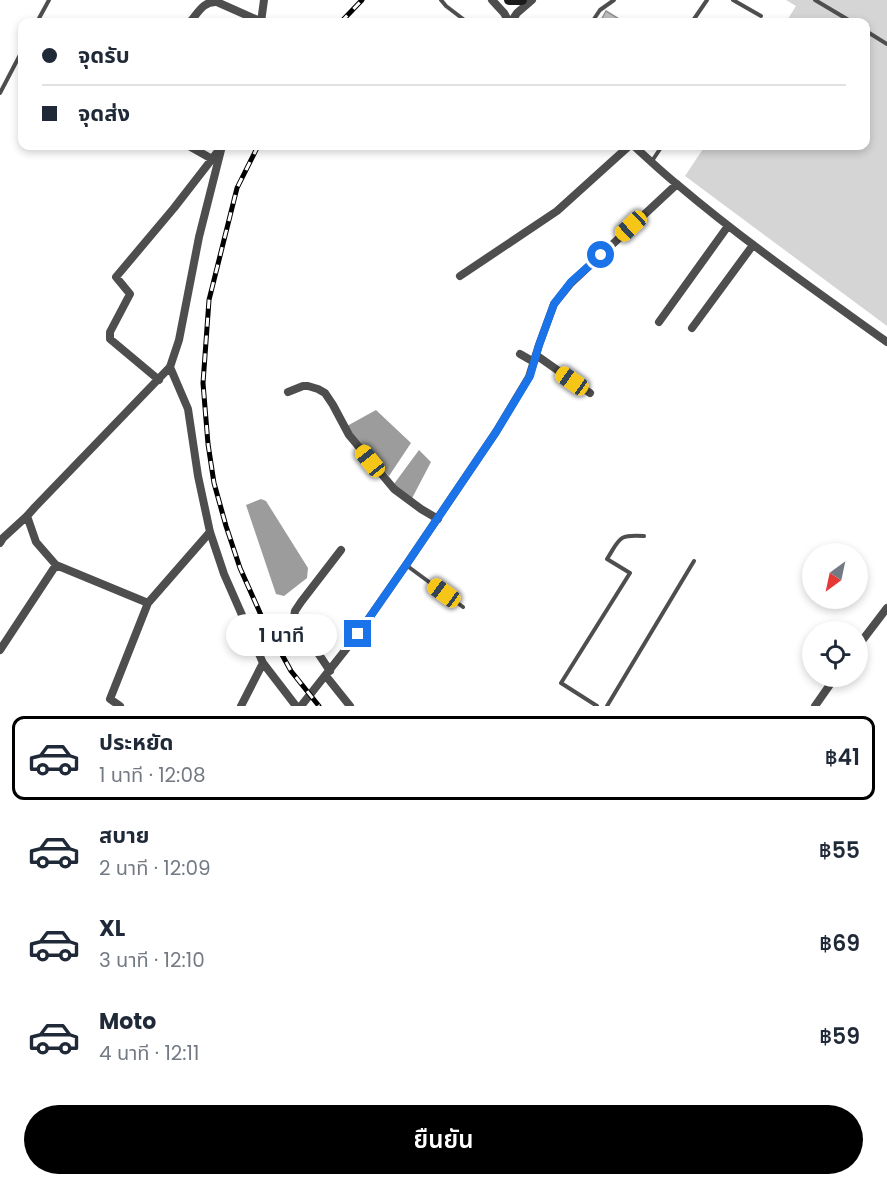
<!DOCTYPE html>
<html lang="th">
<head>
<meta charset="utf-8">
<style>
  body { margin:0; font-family:Poppins,"Noto Sans Thai",sans-serif; background:#f2f2f3; color:#1f2937; height:100vh; display:flex; flex-direction:column; font-size:22px; white-space:nowrap }
  * { box-sizing:border-box; margin:0 }
  p { font-size:20px; color:#747a83 }
  .icon { flex:none; width:33px; height:33px; fill:none; stroke:currentColor; stroke-width:2; stroke-linecap:round; stroke-linejoin:round }
  .map { position:relative; height:706px; overflow:hidden }
  .side { display:flex; flex-direction:column; background:#fff; flex:1 }
  .side>* { flex:none }
  .hud { position:absolute; left:18px; top:18px; width:852px; height:132px; border-radius:12px; box-shadow:0 3px 9px #0003; display:grid; align-content:center; height:132px; padding:0 24px; background:#fff }
  .needle { width:39px; rotate:213deg }
  .fabs { position:absolute; left:802px; top:543px; display:grid; gap:12px }
  .fabs a { display:grid; place-items:center; width:66px; height:66px; border-radius:50%; background:#fff; box-shadow:0 3px 9px #0003; font-size:30px }
  .end { position:absolute; width:27px; height:27px; margin:-14px; border:8px solid #1a73e8; background:#fff; box-shadow:0 0 0 3px #fff }
  .from { border-radius:50% }
  .bubble { position:absolute; height:42px; border-radius:21px; background:#fff; box-shadow:0 3px 9px #0003; font-size:20px; font-weight:600; line-height:42px; text-align:center }
  .car { position:absolute; width:18px; height:36px; margin:-18px -9px; border-radius:8px; box-shadow:0 0 4px 2px #0007; background:linear-gradient(#f5c518 24%,#345 0 40%,#f5c518 0 76%,#345 0 86%,#f5c518 0) }
  .hud b { display:flex; align-items:center; gap:21px; height:57px; font-size:22px }
  .hud b+b { border-top:2px solid #e0e1e3 }
  .hud i { width:15px; height:15px; background:#1f2937 }
  ul { padding:10px 0 0; list-style:none }
  li { display:flex; align-items:center; gap:18px; height:84px; margin:0 12px 9px; padding:0 12px; border:3px solid transparent; border-radius:12px }
  li div { flex:1 }
  li b { display:block; font-size:22px }
  li em { font-style:normal; font-weight:600 }
  li.active { border-color:#000 }
  li>.icon { width:54px; height:54px; stroke-width:1.5 }
  .cta { display:flex; gap:12px; margin-top:auto; padding:12px 24px }
  .cta a { flex:1; height:69px; border-radius:36px; background:#000; color:#fff; font-size:24px; font-weight:600; line-height:69px; text-align:center }
  .map>svg:first-child { display:block }
  .green { fill:#d5d5d5 }
  .water { fill:#9c9c9c }
  .building { fill:#bebebe; stroke:#929292; stroke-width:1.5 }
  .lines { fill:none; stroke-linecap:round; stroke-linejoin:round }
  .lane { stroke:#4e4e4e; stroke-width:4 }
  .street { stroke:#4e4e4e; stroke-width:8 }
  .secondary { stroke:#1b1b1b; stroke-width:10 }
  .rail-casing { stroke:#000; stroke-width:5 }
  .rail { stroke:#fff; stroke-width:3; stroke-dasharray:9; stroke-linecap:butt }
  .route { stroke:#1a73e8; stroke-width:8 }
</style>
</head>
<body>
<div class="map">
<svg width="887" height="706" viewBox="0 0 887 706">
  <rect width="100%" height="100%" fill="#fff"/>
  <path class="green" d="M786,0H887V326L685,176L705,146H866V22H786L796,6Z"/>
  <path class="water" d="M376,410L411,443L389,476L350,438L347,426Z
    M419,450L431,462L409,504L391,488Z
    M261,499L266,501L308,568L307,578L284,596L276,594L246,505Z"/>
  <path class="building" d="M606,11L624,22H600Z"/>
  <g class="lines">
    <path class="lane" d="M441,0L446,6L467,22
      M733,0L761,16
      M815,0L852,22
      M37,22L49,0
      M592,22L600,10L614,0
      M692,22L707,0
      M866,31L887,44
      M0,93L22,51
      M652,161L662,146
      M406,565L463,607
      M597,706L561,683L630,573L607,559C620,539 617,534 644,536
      M607,706L694,561"/>
    <path class="street" d="M492,0L504,13L509,22
      M190,22C198,13 203,1 217,2L262,22
      M261,22L264,0
      M511,22L517,13L532,0
      M189,146L212,159
      M634,146C648,159 663,173 678,185C744,241 816,291 887,342
      M460,276L557,211L629,146
      M659,322L728,226
      M692,328L753,245
      M520,354L534,362
      M536,355L590,393
      M170,367L188,409L198,476L210,532L224,574L263,663L241,706
      M159,380L110,339V332L130,294L116,277L174,208L219,150
      M288,392L303,386H308L318,389L325,393L333,405L349,435L394,489L421,509L438,519
      M0,543L3,538L27,516
      M148,603L210,532
      M858,646L887,608
      M0,650L56,565
      M263,663L296,706
      M330,671L294,617L295,611L301,602L341,550
      M326,676L350,706
      M120,706L110,699L148,603L56,565L36,542L27,516L35,507L170,367L179,340L199,237L222,146
      M301,706L358,634L406,565L496,432L529,377L539,345L554,304L571,283L677,184
      M815,706L836,676"/>
    <path class="secondary" d="M509,0H522"/>
    <defs>
      <path id="rail" d="M341,22L362,0
        M258,146L237,188L209,300L203,383L208,444L214,483L226,526L240,568L265,624L291,671L319,706"/>
    </defs>
    <use href="#rail" class="rail-casing"/>
    <use href="#rail" class="rail"/>
  </g>
  <g class="lines">
    <path class="route" d="M358,634L406,565L496,432L530,376L539,345L554,304L571,282L601,255"/>
  </g>
</svg>
<div class="fabs">
<a><svg class="needle" viewBox="-14 -14 28 28"><path d="M0-13l5 13h-10z" fill="#e53935"/><path d="M0 13l5-13h-10z" fill="#747a83"/></svg></a>
<a><svg class="icon" aria-label="locate" viewBox="0 0 24 24"><circle cx="12" cy="12" r="6"/><path d="M12 2v4M12 18v4M2 12h4M18 12h4"/></svg></a>
</div>
<i class="end from" style="left:601px;top:255px"></i>
<i class="end" style="left:358px;top:634px"></i>
<div class="bubble" style="left:226px;top:614px;width:111px">1 นาที</div>
<i class="car" style="left:631px;top:226px;rotate:227deg"></i>
<i class="car" style="left:572px;top:381px;rotate:305deg"></i>
<i class="car" style="left:370px;top:461px;rotate:321deg"></i>
<i class="car" style="left:444px;top:593px;rotate:306deg"></i>
<div class="hud">
<b><i class="from"></i>จุดรับ</b>
<b><i></i>จุดส่ง</b>
</div>
</div>
<section class="side">
<ul>
<li class="active"><svg class="icon" aria-label="car" viewBox="0 0 24 24"><path d="M5 17H2v-5l4-1 3-4h7l3 4 3 1v5h-3M9 17h6M6 11h13"/><circle cx="7" cy="17" r="2"/><circle cx="17" cy="17" r="2"/></svg><div><b>ประหยัด</b><p>1 นาที · 12:08</p></div><em>฿41</em></li>
<li><svg class="icon" aria-label="car" viewBox="0 0 24 24"><path d="M5 17H2v-5l4-1 3-4h7l3 4 3 1v5h-3M9 17h6M6 11h13"/><circle cx="7" cy="17" r="2"/><circle cx="17" cy="17" r="2"/></svg><div><b>สบาย</b><p>2 นาที · 12:09</p></div><em>฿55</em></li>
<li><svg class="icon" aria-label="car" viewBox="0 0 24 24"><path d="M5 17H2v-5l4-1 3-4h7l3 4 3 1v5h-3M9 17h6M6 11h13"/><circle cx="7" cy="17" r="2"/><circle cx="17" cy="17" r="2"/></svg><div><b>XL</b><p>3 นาที · 12:10</p></div><em>฿69</em></li>
<li><svg class="icon" aria-label="car" viewBox="0 0 24 24"><path d="M5 17H2v-5l4-1 3-4h7l3 4 3 1v5h-3M9 17h6M6 11h13"/><circle cx="7" cy="17" r="2"/><circle cx="17" cy="17" r="2"/></svg><div><b>Moto</b><p>4 นาที · 12:11</p></div><em>฿59</em></li>
</ul>
<div class="cta"><a>ยืนยัน</a></div>
</section>
</body>
</html>
